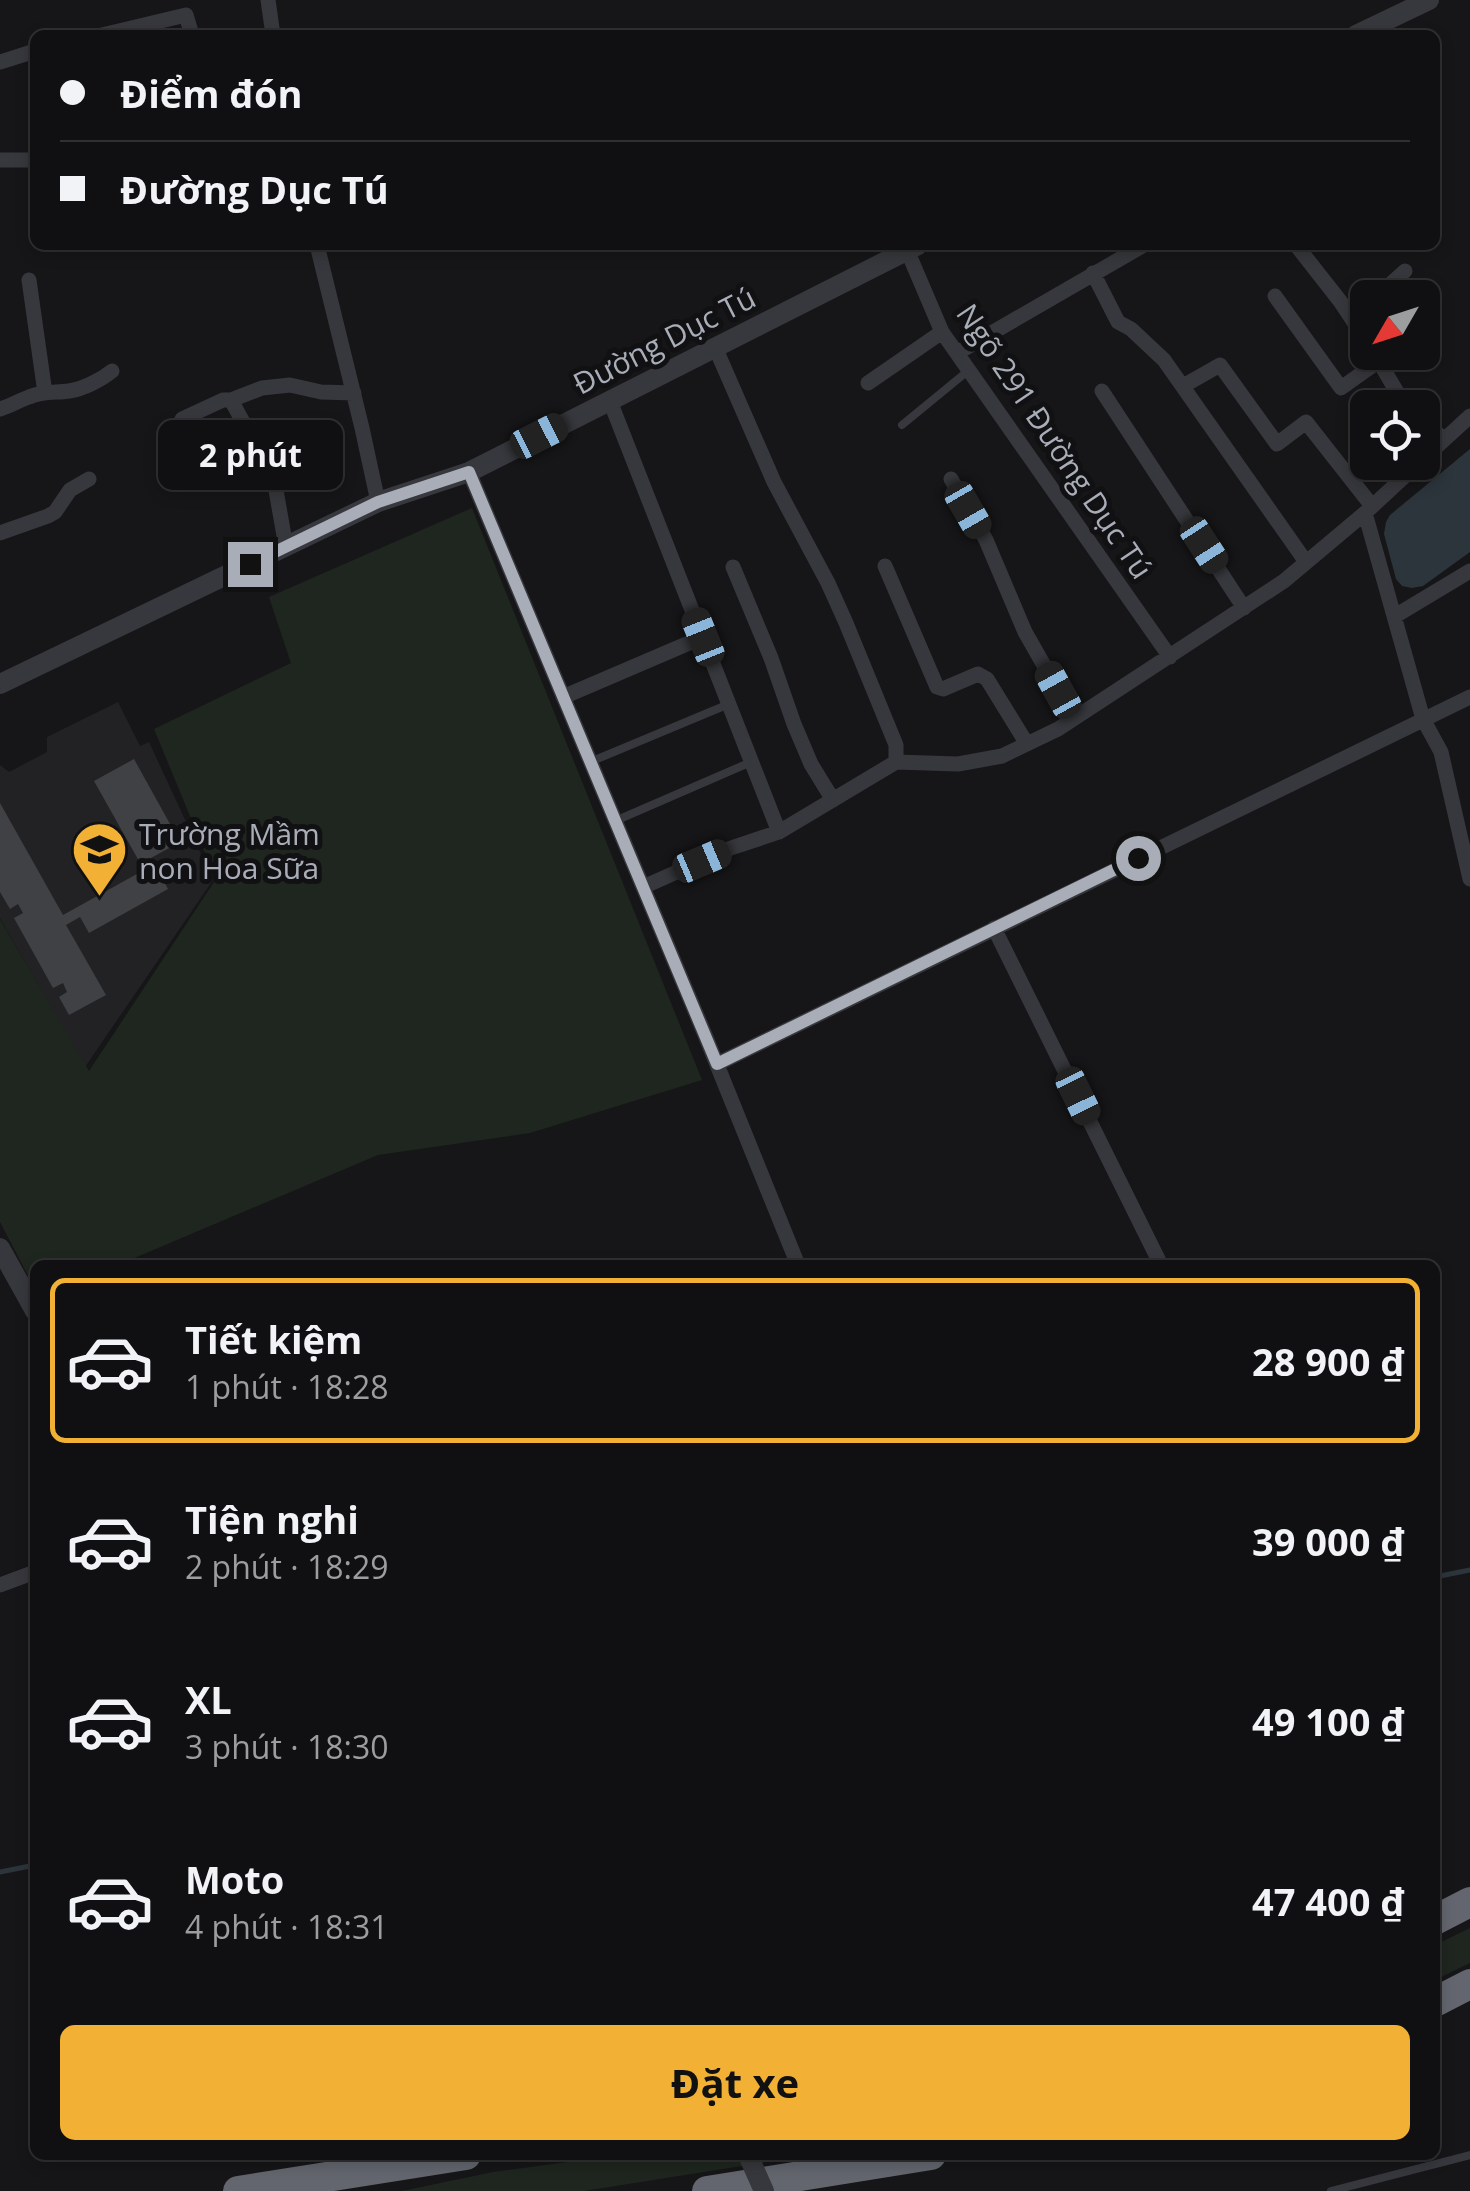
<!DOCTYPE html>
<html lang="vi">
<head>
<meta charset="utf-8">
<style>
  body { margin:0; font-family:"Open Sans",sans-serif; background:#19191b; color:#f1f3f6; height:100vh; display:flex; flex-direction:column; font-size:38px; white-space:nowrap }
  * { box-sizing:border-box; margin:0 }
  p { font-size:32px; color:#9c9d9f }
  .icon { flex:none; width:55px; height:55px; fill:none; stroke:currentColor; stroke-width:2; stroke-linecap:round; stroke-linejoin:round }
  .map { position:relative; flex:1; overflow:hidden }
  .sheet { position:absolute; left:30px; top:1260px; width:1410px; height:900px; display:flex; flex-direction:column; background:#101012; border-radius:15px; box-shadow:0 5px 15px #0003,0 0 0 2px #303032 }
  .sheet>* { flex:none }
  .hud { position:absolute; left:30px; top:30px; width:1410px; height:220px; border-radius:15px; box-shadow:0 5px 15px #0003,0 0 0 2px #303032; display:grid; align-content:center; height:220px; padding:0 30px; background:#101012 }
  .needle { width:65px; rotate:231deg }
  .controls { position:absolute; left:1350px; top:280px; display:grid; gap:20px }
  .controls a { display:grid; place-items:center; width:90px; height:90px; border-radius:15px; background:#101012; box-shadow:0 5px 15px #0003,0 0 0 2px #303032; font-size:50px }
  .end { position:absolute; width:45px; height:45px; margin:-22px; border:12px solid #a8adb8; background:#111; box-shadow:0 0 0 5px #111 }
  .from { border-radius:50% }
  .bubble { position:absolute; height:70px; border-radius:15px; background:#101012; box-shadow:0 5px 15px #0003,0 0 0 2px #303032; font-size:32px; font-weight:700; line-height:70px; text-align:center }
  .car { position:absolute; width:30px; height:60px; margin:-30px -15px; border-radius:12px; box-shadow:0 0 8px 2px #0007; background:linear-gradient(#222 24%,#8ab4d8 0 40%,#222 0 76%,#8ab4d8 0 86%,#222 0) }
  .hud b { display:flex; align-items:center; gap:35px; height:95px; font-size:38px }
  .hud b+b { border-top:2px solid #303032 }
  .hud i { width:25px; height:25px; background:#f1f3f6 }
  ul { padding:18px 0 0; list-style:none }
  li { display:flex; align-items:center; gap:30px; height:165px; margin:0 20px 15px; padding:0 10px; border:5px solid transparent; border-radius:15px }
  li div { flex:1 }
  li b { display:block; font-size:38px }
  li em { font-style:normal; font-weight:700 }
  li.on { border-color:#f2b134 }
  li>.icon { width:90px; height:90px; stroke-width:1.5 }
  .primary-button { display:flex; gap:20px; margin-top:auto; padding:20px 30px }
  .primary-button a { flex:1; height:115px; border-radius:15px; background:#f2b134; color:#111; font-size:40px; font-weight:700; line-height:115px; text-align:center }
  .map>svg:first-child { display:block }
  .built { fill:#222225 }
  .green { fill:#1e261f }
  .water { fill:#2c353c }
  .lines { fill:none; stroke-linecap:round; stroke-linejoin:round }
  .stream { stroke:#2c353c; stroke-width:5 }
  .building { fill:#404145 }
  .service { stroke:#37383d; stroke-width:8 }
  .minor { stroke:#37383d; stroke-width:15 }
  .tertiary { stroke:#37383d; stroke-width:20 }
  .motorway { stroke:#63666e; stroke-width:30 }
  .tertiary-bridge { stroke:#37383d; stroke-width:20 }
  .route { stroke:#a8adb8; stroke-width:12 }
  .labels { text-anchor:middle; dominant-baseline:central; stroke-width:10; stroke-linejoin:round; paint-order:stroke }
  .street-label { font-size:30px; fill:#a8adb8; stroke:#111113 }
  .poi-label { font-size:30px; fill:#a8adb8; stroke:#111113; text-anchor:start }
</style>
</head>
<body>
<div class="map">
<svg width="1470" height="2191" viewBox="0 0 1470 2191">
  <rect width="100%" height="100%" fill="#161618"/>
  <path class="built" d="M118,702L140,746L149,742L213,880L85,1067L0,918V765L9,772L47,752V737Z"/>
  <path class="green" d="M472,508L702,1080L530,1133L378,1155L118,1265H35V1289L0,1222V919L89,1071L216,879L154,729L291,663L269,597Z
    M1470,1928V1963L1435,1980V1945Z
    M620,2155H811L584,2191H402L493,2172Z"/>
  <path class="water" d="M1470,449V552L1423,586L1412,588L1402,586L1396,579L1384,534L1386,522L1390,515Z"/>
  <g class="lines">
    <path class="stream" d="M1435,1577L1470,1570
      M0,1872L35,1865"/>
  </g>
  <path class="building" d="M134,759L180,842L151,858L168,889L89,933L80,917L66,925L106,995L69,1015L59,997L67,992L63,983L53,988L14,918L23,913L18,904L10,909L0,892V803L63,915L144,870L94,781Z"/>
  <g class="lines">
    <path class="service" d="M902,425L969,370
      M590,762L729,704
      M615,821L751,762
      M1331,2191L1470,2155"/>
    <path class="minor" d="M268,0L273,35
      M102,35L186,15L192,35
      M0,62L35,51
      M0,160H35
      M317,245L362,428L378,502
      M1296,245L1340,301L1368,343
      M907,250L942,332L1170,657
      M1093,273L1118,322L1131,329L1164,360L1306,562
      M29,280L45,393
      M1275,296L1341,388L1379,361
      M1375,298L1405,271
      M715,347L774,482L828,583L846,623L896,745V762
      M957,353L1144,245
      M1376,356L1398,394L1412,408
      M868,383L942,332
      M1183,386L1220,365L1277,444L1306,422L1372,506
      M1102,391L1244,608
      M231,400L262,388L290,385L321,392L354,393
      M610,401L779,832
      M0,409C10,406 20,400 29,397C43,391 56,393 69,391C83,389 101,380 112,371
      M1422,418L1444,440
      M182,419L223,400H231L274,479L286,547
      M1422,460L1470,416
      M469,472L705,1035L798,1265
      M951,479L986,540L1025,632L1074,718
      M1365,513L1423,719L1441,752L1470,879
      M0,533L48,516L55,512L70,490L89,479
      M885,566L937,687L943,689L978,674L987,679L1027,744
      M733,567L771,658L794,724L811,764L833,800
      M1395,616L1470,571
      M563,697L703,637
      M643,887L731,848L779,832L896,762L958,764L1002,756L1058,729L1284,581L1365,513L1420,462
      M994,928L1161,1265
      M717,1064L1470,697
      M0,1585L35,1572"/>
    <path class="tertiary" d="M1356,35L1429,0
      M0,684L378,502L469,472L918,245
      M0,1248L35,1311"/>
    <path class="motorway" d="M1435,1920L1470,1902
      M1435,2002L1470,1984
      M238,2191L466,2155
      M707,2191L931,2155"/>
    <path class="tertiary-bridge" d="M748,2155L764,2191"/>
  </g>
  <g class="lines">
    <path class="route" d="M250,564L378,502L469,472L717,1064L1138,858"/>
  </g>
  <defs>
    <symbol id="school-pin" viewBox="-11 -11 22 30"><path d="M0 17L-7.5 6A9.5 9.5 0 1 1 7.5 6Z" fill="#f2b134" stroke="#111113"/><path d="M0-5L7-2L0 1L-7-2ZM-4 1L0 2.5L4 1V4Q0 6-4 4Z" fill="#111"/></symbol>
  </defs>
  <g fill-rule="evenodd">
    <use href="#school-pin" x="68" y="818" width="63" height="86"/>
  </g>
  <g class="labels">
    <g class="street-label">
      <text transform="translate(664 340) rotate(-27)">Đường Dục Tú</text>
      <text transform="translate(1055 441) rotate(56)">Ngõ 291 Đường Dục Tú</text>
    </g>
    <g class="poi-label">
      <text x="139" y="833">Trường Mầm<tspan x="139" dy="34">non Hoa Sữa</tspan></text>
    </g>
  </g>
</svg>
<div class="controls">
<a><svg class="needle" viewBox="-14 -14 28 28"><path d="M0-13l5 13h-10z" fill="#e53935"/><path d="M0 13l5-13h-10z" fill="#9c9d9f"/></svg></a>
<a><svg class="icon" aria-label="locate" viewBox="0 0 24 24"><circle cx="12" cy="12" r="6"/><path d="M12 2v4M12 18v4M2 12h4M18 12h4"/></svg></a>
</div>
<i class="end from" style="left:1138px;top:858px"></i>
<i class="end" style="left:250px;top:564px"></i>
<div class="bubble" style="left:158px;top:420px;width:185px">2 phút</div>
<i class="car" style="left:539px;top:436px;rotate:63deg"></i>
<i class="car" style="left:968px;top:510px;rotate:150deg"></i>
<i class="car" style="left:1204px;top:545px;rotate:147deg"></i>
<i class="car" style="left:703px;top:637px;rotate:338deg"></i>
<i class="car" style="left:1058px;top:690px;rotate:331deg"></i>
<i class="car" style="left:702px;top:861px;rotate:67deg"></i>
<i class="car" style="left:1078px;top:1096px;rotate:154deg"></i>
<div class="hud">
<b><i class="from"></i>Điểm đón</b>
<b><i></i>Đường Dục Tú</b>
</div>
<section class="sheet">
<ul>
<li class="on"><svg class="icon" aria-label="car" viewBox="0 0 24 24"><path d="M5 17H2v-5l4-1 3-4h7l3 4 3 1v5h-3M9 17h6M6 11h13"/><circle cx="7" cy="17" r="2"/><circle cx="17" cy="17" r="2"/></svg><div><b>Tiết kiệm</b><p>1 phút · 18:28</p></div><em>28 900 ₫</em></li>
<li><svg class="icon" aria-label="car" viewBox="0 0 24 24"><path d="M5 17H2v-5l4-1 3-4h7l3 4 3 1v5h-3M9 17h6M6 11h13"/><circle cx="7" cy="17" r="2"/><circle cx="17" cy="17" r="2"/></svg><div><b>Tiện nghi</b><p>2 phút · 18:29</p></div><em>39 000 ₫</em></li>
<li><svg class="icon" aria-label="car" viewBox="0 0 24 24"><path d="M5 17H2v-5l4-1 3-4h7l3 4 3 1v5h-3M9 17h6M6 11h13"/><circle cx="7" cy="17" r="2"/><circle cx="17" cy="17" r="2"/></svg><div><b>XL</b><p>3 phút · 18:30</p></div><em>49 100 ₫</em></li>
<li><svg class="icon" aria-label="car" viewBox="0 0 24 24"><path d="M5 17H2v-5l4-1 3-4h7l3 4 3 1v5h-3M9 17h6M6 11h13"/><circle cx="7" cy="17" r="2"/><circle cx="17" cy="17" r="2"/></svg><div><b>Moto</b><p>4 phút · 18:31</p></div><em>47 400 ₫</em></li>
</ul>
<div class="primary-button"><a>Đặt xe</a></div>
</section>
</div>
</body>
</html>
